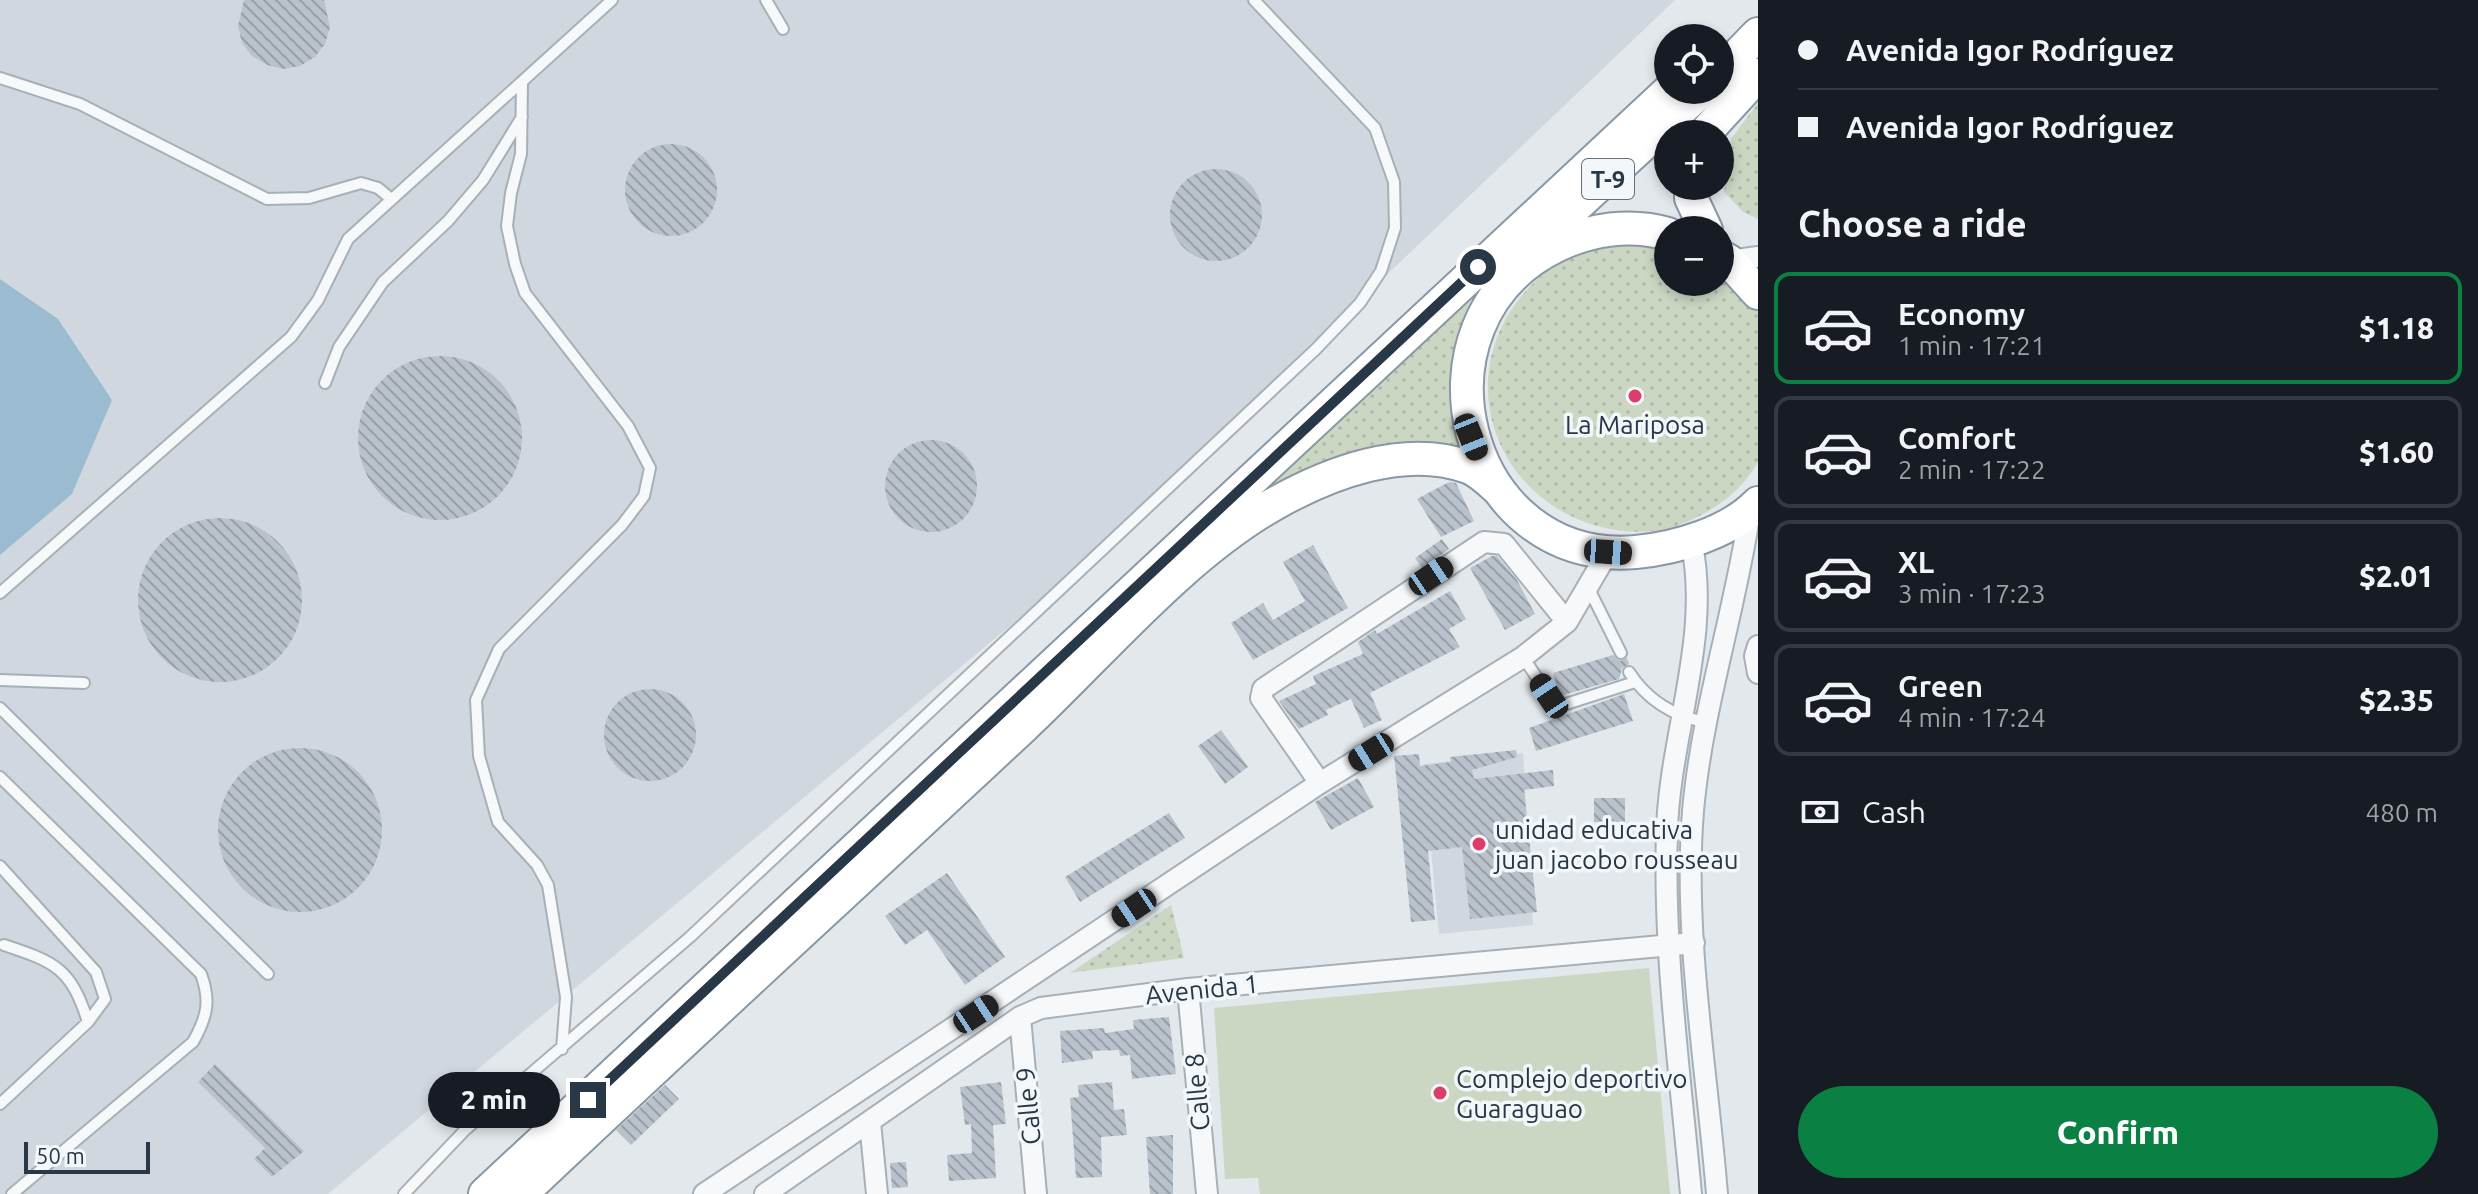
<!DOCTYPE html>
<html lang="en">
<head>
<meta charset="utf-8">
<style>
  body { margin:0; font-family:Ubuntu,sans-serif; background:#20242c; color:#f1f3f6; height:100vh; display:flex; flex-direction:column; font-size:30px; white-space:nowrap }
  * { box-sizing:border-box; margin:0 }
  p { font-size:26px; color:#9ea1a6 }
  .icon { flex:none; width:44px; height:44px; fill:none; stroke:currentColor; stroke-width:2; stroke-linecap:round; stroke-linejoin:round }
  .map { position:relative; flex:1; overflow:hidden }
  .details { display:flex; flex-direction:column; background:#171b24; width:720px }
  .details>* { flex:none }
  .top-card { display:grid; align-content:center; height:176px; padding:0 40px; background:#171b24 }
  .buttons { position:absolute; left:1654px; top:24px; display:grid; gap:16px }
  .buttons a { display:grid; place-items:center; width:80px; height:80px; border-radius:50%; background:#171b24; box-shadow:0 4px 12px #0003; font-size:40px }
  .scale { position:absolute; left:24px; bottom:20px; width:126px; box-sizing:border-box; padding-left:8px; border:4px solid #293847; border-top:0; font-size:22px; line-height:28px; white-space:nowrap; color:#293847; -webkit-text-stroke:6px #f3f7f9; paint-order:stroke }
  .end { position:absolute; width:36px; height:36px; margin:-18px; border:10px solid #293847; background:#fff; box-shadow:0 0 0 4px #fff }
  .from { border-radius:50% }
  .bubble { position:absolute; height:56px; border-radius:28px; background:#171b24; box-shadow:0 4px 12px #0003; font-size:26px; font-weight:800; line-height:56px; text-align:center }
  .car { position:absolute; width:24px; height:48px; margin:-24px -12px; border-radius:10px; box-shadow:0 0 6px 2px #0007; background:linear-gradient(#222 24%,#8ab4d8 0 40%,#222 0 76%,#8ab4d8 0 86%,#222 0) }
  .top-card b { display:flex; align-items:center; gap:28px; height:76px; font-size:30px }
  .top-card b+b { border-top:2px solid #363941 }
  .top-card i { width:20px; height:20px; background:#f1f3f6 }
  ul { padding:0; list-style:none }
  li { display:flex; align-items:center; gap:24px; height:112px; margin:0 16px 12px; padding:0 24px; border:4px solid #363941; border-radius:16px }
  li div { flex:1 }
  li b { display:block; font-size:30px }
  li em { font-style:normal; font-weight:800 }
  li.current { border-color:#0b8043 }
  li>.icon { width:72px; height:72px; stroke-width:1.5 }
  h2 { padding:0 40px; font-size:36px; line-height:96px }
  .pay { display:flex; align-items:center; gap:20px; height:88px; padding:0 40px; font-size:30px }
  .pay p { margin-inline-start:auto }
  .primary-button { display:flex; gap:16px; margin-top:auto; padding:16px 40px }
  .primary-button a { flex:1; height:92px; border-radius:48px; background:#0b8043; color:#fff; font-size:32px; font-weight:800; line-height:92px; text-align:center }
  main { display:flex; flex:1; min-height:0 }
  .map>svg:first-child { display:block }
  .built { fill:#d1d7df }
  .grass { fill:#cbd7c3 }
  .park { fill:url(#park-dots) }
  .water { fill:#9bbcd0 }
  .building { fill:url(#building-back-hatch) }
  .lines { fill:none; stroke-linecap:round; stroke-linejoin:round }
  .service-casing { stroke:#a7b0b7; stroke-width:14 }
  .minor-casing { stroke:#a7b0b7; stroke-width:24 }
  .trunk-casing { stroke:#8998a5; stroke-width:36 }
  .service { stroke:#f6f8fa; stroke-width:10 }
  .minor { stroke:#f6f8fa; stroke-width:20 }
  .trunk { stroke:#fff; stroke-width:32 }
  .route { stroke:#293847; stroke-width:10 }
  .poi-dot { fill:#dd3d6b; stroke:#f3f7f9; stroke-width:3 }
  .labels { text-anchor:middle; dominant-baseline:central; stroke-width:7; stroke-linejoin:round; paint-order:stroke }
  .shield { fill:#f3f7f9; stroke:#66717c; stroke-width:2 }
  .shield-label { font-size:24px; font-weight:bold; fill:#293847 }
  .poi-label { font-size:26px; fill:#293847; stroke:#f3f7f9; text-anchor:start }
  .street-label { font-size:26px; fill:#293847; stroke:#f3f7f9 }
</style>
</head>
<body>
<main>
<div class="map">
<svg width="1758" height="1194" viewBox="0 0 1758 1194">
  <defs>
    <pattern id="park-dots" width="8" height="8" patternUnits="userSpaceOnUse" patternTransform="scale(2)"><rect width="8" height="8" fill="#cbd7c3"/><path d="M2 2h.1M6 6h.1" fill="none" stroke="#aeb9a9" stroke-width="1.8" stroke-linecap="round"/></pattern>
    <pattern id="building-back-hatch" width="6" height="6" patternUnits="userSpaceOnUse" patternTransform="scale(2)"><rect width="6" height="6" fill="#b9c2cb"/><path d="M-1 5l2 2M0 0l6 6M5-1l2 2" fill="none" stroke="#969fa7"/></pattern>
  </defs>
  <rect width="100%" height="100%" fill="#e3e8ec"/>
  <path class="built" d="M0,0H1675L1077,570L328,1194H0Z
    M1523,753L1533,925L1439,934L1423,764Z"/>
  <path class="grass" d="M1649,968L1670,1194H1260L1258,1178L1225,1179L1214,1008Z"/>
  <path class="park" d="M1758,103V219L1743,212L1724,192L1731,139Z
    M1630,240L1668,245V282H1720V268L1758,310V462C1741,492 1715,510 1684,523C1658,534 1627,534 1601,527C1495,500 1451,378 1524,293C1539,275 1560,258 1582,250C1597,244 1615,243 1630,240Z
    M1470,298L1458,453L1266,494L1257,484Z
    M1171,905L1184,958L1070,973Z"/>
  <path class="water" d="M0,279L58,319L112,400L72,494L0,555Z"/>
  <path class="building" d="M244,0H324L330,27L325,44L315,57L300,66L283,69L267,65L252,56L242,43L238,26Z
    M625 190a46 46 0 1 1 92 0a46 46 0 1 1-92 0Z
    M1170 215a46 46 0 1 1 92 0a46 46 0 1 1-92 0Z
    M358 438a82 82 0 1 1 164 0a82 82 0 1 1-164 0Z
    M885 486a46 46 0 1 1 92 0a46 46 0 1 1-92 0Z
    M1449,482L1456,483L1474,521L1441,537L1417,499Z
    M138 600a82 82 0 1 1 164 0a82 82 0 1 1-164 0Z
    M1442,539L1449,549L1422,568L1415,558Z
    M1313,545L1348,608L1253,660L1231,623L1263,603L1273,620L1305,601L1283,562Z
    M1492,556H1497L1517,580L1535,614L1505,630L1470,568Z
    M1450,591L1466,619L1449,629L1460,647L1370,693L1382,720L1364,728L1351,699L1326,710L1328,715L1299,729L1279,701L1316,684L1313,676L1363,654L1358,642L1375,630L1377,634Z
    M1613,655L1620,661L1627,658L1629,664L1622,668L1619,679L1560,696L1553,673Z
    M604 735a46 46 0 1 1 92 0a46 46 0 1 1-92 0Z
    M1624,694L1633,721L1536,751L1529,728Z
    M1221,730L1248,767L1225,784L1198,746Z
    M218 830a82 82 0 1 1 164 0a82 82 0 1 1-164 0Z
    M1516,750L1517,757L1472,770L1474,779L1553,770L1554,786L1524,790L1537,912L1470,919L1462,847L1428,851L1435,920L1411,922L1394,756L1419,754L1420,766L1451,762L1450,757Z
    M1358,778L1374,807L1331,830L1315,802Z
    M1594,798H1625V822H1594Z
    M1169,813L1185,838L1080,902L1065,877Z
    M947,873L1005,957L965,985L927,930L905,945L885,916Z
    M1169,1017L1176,1074L1132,1079L1130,1055L1120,1056L1119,1050L1092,1051L1093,1059L1062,1063L1060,1031L1104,1028L1105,1033L1134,1029L1133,1020Z
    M215,1064L304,1151L272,1177L254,1159L265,1148L198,1082Z
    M1001,1082L1006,1124L993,1125L996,1178L949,1181L947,1155L972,1153L971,1124L965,1125L960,1087Z
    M1112,1082L1114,1110L1124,1109L1127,1135L1101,1137L1102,1177L1076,1178L1070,1098L1079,1097L1078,1085Z
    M665,1085L679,1099L631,1145L616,1130Z
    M1173,1135V1194H1150L1146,1137Z
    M906,1162L908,1187L892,1188L890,1163Z"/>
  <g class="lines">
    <defs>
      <path id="service" d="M766,0L783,29
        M0,78L80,104L267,199L309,198L361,183L378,188L390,198
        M522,84L521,154L511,193L507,226L515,264L525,293L628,426L650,468L644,496L622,525L499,649L476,700L479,756L498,822L537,865L548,885L566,997L562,1049
        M325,383L339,347L383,282L448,221L483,180L522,117
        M1589,589L1621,653
        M0,593L291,337L318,300L348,239L612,0
        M1523,657L1554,703L1563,705L1635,682
        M1629,672C1647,700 1673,716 1705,722
        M0,680L84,683
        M0,708L268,974
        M0,777L201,974C211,1001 207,1017 193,1042L12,1194
        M0,866L96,972L105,999L88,1022L0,1104
        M4,945C55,962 71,968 88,1022
        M404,1194L465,1130L690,937L1316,349L1360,303L1381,271L1395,228L1394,182L1375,128L1254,0"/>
      <path id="minor" d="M1729,261L1758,257
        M1691,540C1712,636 1670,733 1667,830C1663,951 1680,1073 1691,1194
        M1758,646L1755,656L1758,673
        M1320,783L1261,698L1263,689L1484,542L1504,544L1567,622
        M1188,989L1207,1194
        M1020,1017L1036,1194
        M870,1122L877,1194
        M704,1194L1320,783L1523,657L1567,622L1608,552
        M765,1194L1020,1017L1041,1008L1188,989L1694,943
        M1717,1194C1707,1070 1683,934 1693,811C1702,709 1735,612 1750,511"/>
      <path id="trunk" d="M1720,73L1758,34
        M1704,134L1758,75
        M1691,186V198L1706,230
        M1668,234C1631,223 1590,229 1556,246C1400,322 1463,567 1636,552C1677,548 1729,533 1758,503
        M1536,247L1549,231L1702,90
        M1720,256L1729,261L1758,293
        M485,1194L1670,90
        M521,1194C687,1037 856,883 1023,727C1101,654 1181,557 1274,504C1329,473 1404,444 1468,467C1479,471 1489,481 1498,489"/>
    </defs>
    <use href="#service" class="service-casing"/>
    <use href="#minor" class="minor-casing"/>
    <use href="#trunk" class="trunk-casing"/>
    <use href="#service" class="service"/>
    <use href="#minor" class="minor"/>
    <use href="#trunk" class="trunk"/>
  </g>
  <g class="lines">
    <path class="route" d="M588,1100L1478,267"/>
  </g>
  <g class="poi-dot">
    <circle cx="1635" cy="396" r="8"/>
    <circle cx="1479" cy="844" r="8"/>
    <circle cx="1440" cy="1093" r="8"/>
  </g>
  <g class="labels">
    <rect class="shield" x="1582" y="159" width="52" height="40" rx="6"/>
    <g class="shield-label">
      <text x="1608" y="179">T-9</text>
    </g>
    <g class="poi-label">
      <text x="1635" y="424" text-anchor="middle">La Mariposa</text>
      <text x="1495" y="829">unidad educativa<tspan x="1495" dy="30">juan jacobo rousseau</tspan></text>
      <text x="1456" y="1078">Complejo deportivo<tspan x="1456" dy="30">Guaraguao</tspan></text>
    </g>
    <g class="street-label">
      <text transform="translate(1202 989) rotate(-6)">Avenida 1</text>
      <text transform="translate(1197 1092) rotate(-95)">Calle 8</text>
      <text transform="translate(1028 1106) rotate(-95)">Calle 9</text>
    </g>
  </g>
</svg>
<div class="buttons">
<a><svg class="icon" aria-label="locate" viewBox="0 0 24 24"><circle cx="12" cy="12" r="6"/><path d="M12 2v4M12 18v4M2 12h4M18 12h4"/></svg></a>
<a>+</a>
<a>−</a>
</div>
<div class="scale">50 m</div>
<i class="end from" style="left:1478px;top:267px"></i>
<i class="end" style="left:588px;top:1100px"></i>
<div class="bubble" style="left:428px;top:1072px;width:132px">2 min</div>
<i class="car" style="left:1471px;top:437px;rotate:158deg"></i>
<i class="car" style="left:1608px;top:552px;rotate:94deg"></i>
<i class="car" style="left:1431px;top:576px;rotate:56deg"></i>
<i class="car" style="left:1549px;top:696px;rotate:326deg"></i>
<i class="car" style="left:1371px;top:752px;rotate:238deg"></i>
<i class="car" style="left:1134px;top:908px;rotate:236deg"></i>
<i class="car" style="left:976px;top:1014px;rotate:57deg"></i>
</div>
<section class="details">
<div class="top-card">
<b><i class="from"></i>Avenida Igor Rodríguez</b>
<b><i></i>Avenida Igor Rodríguez</b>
</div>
<h2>Choose a ride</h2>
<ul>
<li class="current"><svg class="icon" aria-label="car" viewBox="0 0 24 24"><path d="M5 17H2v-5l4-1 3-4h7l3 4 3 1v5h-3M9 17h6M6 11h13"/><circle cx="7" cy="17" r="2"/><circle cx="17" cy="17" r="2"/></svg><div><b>Economy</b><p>1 min · 17:21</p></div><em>$1.18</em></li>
<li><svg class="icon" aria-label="car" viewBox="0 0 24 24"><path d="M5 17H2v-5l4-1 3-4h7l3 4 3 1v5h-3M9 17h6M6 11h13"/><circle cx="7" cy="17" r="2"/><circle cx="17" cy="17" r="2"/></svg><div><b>Comfort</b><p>2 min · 17:22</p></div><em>$1.60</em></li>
<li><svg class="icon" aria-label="car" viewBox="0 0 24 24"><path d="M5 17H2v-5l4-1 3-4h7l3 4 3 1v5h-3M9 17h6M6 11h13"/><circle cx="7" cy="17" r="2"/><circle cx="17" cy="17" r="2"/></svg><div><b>XL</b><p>3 min · 17:23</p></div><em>$2.01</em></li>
<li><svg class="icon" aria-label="car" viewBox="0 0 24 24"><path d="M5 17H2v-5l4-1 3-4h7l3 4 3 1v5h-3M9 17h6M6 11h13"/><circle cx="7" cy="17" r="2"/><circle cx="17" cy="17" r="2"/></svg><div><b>Green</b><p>4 min · 17:24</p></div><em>$2.35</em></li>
</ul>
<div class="pay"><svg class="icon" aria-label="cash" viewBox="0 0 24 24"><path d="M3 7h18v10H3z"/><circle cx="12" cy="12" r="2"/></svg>Cash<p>480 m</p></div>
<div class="primary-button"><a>Confirm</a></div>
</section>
</main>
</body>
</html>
